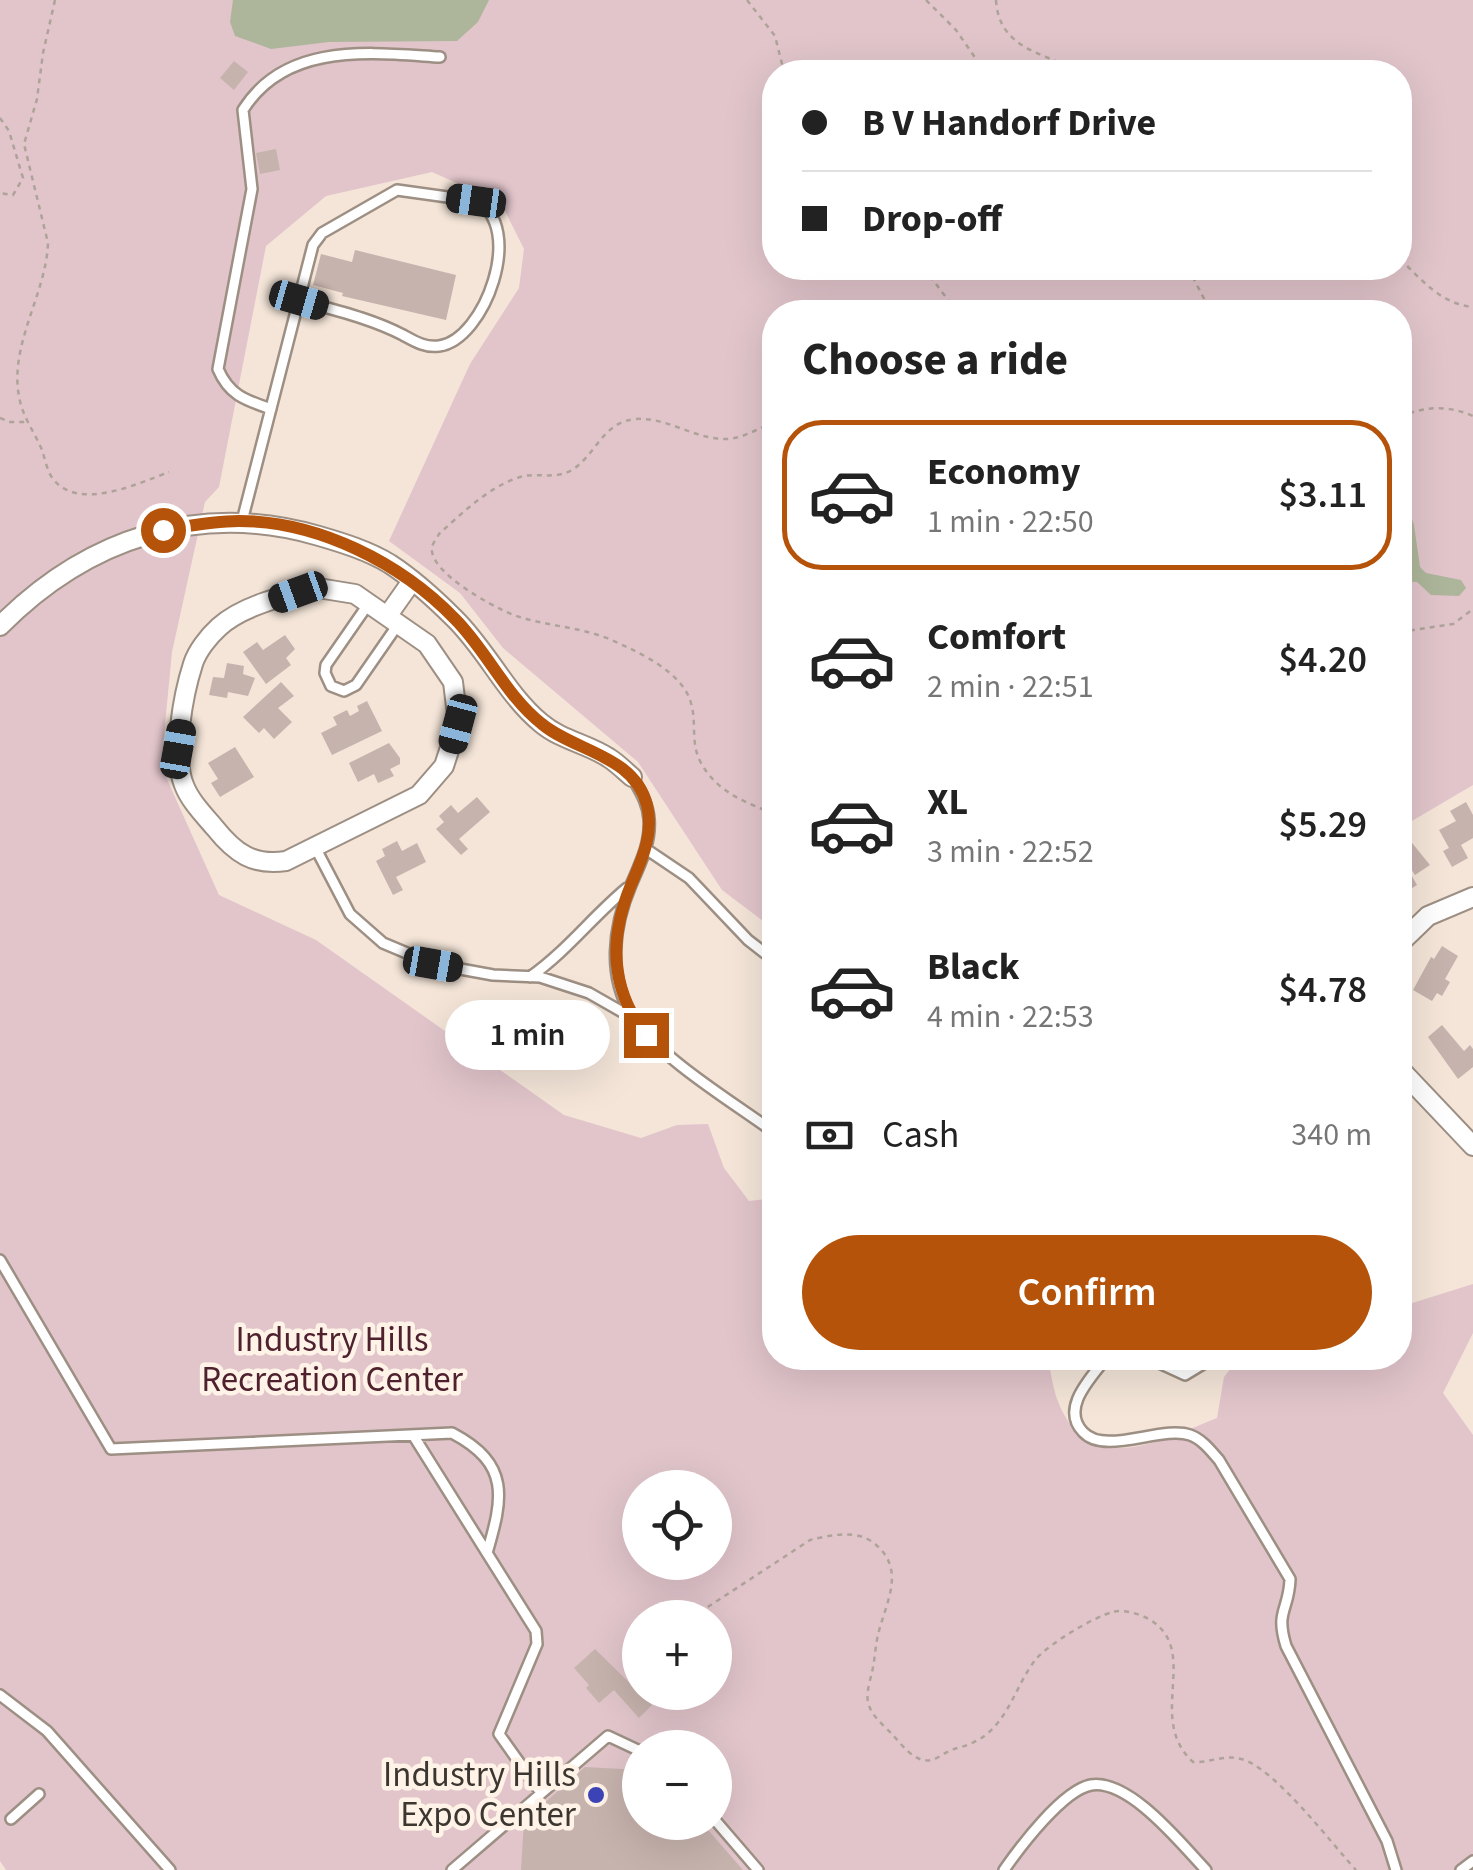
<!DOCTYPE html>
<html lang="en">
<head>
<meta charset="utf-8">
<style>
  body { margin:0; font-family:"Source Sans 3",sans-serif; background:#f6f6f6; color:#222; height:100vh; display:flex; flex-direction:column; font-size:38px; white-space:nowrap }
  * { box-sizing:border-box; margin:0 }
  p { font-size:32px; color:#767676 }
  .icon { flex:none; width:55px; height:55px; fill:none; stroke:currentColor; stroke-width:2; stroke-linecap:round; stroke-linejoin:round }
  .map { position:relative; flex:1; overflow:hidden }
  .drawer { position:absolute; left:762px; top:300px; width:650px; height:1070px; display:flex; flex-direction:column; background:#fff; border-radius:40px; box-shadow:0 10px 40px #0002 }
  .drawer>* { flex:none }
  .guide { position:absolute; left:762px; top:60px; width:650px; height:220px; border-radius:40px; box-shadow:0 10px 40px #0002; display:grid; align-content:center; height:220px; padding:0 40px; background:#fff }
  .tools { position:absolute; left:622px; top:1470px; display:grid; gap:20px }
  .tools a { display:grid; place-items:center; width:110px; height:110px; border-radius:50%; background:#fff; box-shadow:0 10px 40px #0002; font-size:50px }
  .end { position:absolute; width:45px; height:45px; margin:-22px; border:12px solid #b45309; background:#fff; box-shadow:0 0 0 5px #fff }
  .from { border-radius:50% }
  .bubble { position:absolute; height:70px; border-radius:35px; background:#fff; box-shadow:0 10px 40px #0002; font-size:32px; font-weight:600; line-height:70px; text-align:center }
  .car { position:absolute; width:30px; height:60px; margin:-30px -15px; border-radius:12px; box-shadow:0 0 8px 2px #0007; background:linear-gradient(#222 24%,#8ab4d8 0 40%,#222 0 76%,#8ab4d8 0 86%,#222 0) }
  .guide b { display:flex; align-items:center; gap:35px; height:95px; font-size:38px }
  .guide b+b { border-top:2px solid #e0e0e0 }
  .guide i { width:25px; height:25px; background:#222 }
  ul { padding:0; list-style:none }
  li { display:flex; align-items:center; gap:30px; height:150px; margin:0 20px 15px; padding:0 20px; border:5px solid transparent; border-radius:40px }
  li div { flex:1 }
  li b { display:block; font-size:38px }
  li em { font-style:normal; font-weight:600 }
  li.selected { border-color:#b45309 }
  li>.icon { width:90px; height:90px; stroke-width:1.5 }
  h2 { padding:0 40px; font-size:45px; line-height:120px }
  .pay { display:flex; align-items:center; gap:25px; height:110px; padding:0 40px; font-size:38px }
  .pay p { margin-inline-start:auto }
  .cta { display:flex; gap:20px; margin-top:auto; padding:20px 40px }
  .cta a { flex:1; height:115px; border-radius:60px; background:#b45309; color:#fff; font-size:40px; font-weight:600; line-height:115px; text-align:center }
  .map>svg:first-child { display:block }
  .green { fill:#e1c5cb; fill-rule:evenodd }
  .water { fill:#adb69a }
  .building { fill:#c7b3ae }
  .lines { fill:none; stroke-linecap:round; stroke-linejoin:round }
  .service-casing { stroke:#9d8f83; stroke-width:14 }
  .minor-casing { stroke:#9d8f83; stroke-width:22 }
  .path { stroke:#afa399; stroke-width:2.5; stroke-dasharray:5 5; stroke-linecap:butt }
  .service { stroke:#fff; stroke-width:9 }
  .minor { stroke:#fff; stroke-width:18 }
  .route { stroke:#b45309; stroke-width:12 }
  .poi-dot { fill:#3c44b8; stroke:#fff3e8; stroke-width:4 }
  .labels { text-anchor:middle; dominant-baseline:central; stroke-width:9; stroke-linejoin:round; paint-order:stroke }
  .park-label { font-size:35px; fill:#4f212f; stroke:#fff3e8 }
  .poi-label { font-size:35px; fill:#3c3631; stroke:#fff3e8; text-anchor:end }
</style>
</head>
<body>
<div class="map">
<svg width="1473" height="1870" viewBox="0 0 1473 1870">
  <rect width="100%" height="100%" fill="#f4e5d8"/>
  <path class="green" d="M0,0H1473V785L1400,828V312H775V930L722,890L638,762L503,648L460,593L389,541L470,364L519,288L524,249L501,203L432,172L326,196L266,246L219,487L205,502L172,652L161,766L219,895L316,940L564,1115L641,1138L677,1125L708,1124L724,1168L749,1201L775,1198V1358H1048C1051,1373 1053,1390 1059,1404C1090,1479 1163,1440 1217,1418L1224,1377L1239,1358H1400V1303L1406,1305L1473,1284V1333L1443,1393L1473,1435V1870H6L0,1861ZM775,72H1400V268H775ZM640,1488H715V1562H640ZM640,1618H715V1692H640ZM640,1748H715V1822H640Z"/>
  <path class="water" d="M233,0H489L478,22L457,41L329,42L271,49L235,36L230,22Z
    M1400,485L1414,525L1420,567L1426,573L1461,580L1466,588L1459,596L1431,595L1417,582L1400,581Z"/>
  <path class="building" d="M234,61L248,72L234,90L220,78Z
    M276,149L280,170L260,174L256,153Z
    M355,250L456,275L446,320L342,296L343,293L313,285L321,254L352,262Z
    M285,635L295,649L286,658L291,665L266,684L243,652L257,642L263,650Z
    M227,663L244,666L243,674L255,678L248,696L228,692L227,698L209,695L213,677L224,678Z
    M281,682L294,696L278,708L292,722L274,739L264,728L259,733L243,717Z
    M367,701L382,731L332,755L321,733L337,725L333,717L347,710L350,716L359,711L357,706Z
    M389,743L400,758V764L390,769L394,776L378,783L374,774L358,782L349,763Z
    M235,747L254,777L220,797L211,783L218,779L208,763Z
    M477,797L490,812L459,839L468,849L461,855L436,829L444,822L439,816L451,805L458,813Z
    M1466,802L1473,815V838L1461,845L1468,858L1452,867L1443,851L1449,848L1439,830L1456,821L1450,811Z
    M1408,838L1430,865L1415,875L1411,869L1409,871L1417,885L1400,896V843Z
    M397,841L402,851L417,843L426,862L396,877L403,890L393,895L376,861L385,856L382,849Z
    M1442,946L1458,956L1445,979L1450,982L1442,996L1437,993L1432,1001L1413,990L1431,957L1434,959Z
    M1442,1025L1464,1051L1470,1045L1473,1049V1067L1458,1079L1428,1037Z
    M595,1649L652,1705L639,1718L614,1690L599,1703L586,1688L589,1685L574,1668Z
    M585,1767L640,1770V1822H701L743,1870H521L524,1821Z"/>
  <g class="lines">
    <defs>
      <path id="service" d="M271,409C245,400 229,395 218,369L252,189L243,110C286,41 372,53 440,57
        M242,521L313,245L322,233L397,190L476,201C526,226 485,340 439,346C425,348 414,341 403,335C370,318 334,310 299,300
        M369,603L326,665L325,673L331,686L344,691L356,685L399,623
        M632,777C640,791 648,803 649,819C651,843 640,864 631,885C613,927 607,977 633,1017C660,1059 733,1102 775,1133
        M315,847L350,914L383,943L433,964L493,975L540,977L589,993L631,1017
        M646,849L689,878L748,940L775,961
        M530,977C567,951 593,916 627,888
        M0,1260L111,1449L452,1433C511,1464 503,1498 487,1553L536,1631L537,1644L499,1734L541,1793
        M1106,1358C1091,1378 1060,1408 1083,1432C1105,1456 1162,1425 1190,1435C1202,1439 1211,1451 1219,1460L1290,1579C1289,1611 1275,1610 1286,1646L1387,1841L1396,1870
        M1148,1358L1185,1375L1213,1358
        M413,1435L487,1553
        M0,1695L47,1731L170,1870
        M11,1819L39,1794
        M715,1820L758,1870
        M452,1870L608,1736L640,1751
        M1004,1870C1020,1847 1063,1790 1091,1785C1130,1779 1182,1845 1206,1870
        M1461,1870L1473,1861"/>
      <path id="minor" d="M318,588L355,594L427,644L453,682L458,723L444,766L419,795L286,861C253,866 235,853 215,828C204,815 190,801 184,785C172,755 183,695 193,664C197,651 209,636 219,627C243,605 287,595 318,588Z
        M388,615L412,581
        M0,626C87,538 199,501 319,536C343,543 369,551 390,564C413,579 435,599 454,618C487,650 506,694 541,723C561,740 588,744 609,758C617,763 625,771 632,777
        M1400,943L1428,916L1473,897
        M1400,1069L1473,1146"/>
    </defs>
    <use href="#service" class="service-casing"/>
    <use href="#minor" class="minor-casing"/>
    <path class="path" d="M55,0L43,53L37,99L24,144L48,243C46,296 7,347 20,401C24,419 35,433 42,450C45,459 47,471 53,479C79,512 139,483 169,472
      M747,0L775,36L784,72
      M926,0L956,30L985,72
      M996,0C999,50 1044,52 1079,72
      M0,118L9,131L23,178L13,195L0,193
      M1400,259C1422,280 1441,304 1473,307
      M924,268L957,312
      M1188,268L1211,312
      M1400,417C1425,406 1448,405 1473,416
      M0,418L10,422H26
      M775,422C758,428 743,439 725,439C694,439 667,417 636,419C602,422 597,454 572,470C555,480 537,472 520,477C490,486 462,513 439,534C437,538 433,543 432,547C428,572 492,606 511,614C540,625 572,626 601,636C611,639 620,644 629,648C652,659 684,677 691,703C697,723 690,743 701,763C717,792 746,803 775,814
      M1400,632L1453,624L1473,609
      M691,1618L810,1540C830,1535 858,1529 875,1544C907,1570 885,1604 878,1635C875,1647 875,1660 872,1672C870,1681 866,1693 868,1702C871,1715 881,1723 890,1732C901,1743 914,1764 932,1760C939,1758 945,1752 952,1750C959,1747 967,1746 974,1742C1008,1726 1014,1687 1036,1659C1049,1644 1093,1617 1113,1612C1124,1609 1139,1614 1149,1619C1202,1651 1145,1718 1193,1762C1210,1763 1225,1754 1241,1759C1274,1767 1331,1843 1356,1870"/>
    <use href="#service" class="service"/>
    <use href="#minor" class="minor"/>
  </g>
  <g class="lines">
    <path class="route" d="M163,530C188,526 213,521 239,521C318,521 401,563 455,619C487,651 506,696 542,724C576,752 634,755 647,805C654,834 642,859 631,885C609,938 610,989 646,1035"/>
  </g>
  <circle class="poi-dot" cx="596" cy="1795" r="10"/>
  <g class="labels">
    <g class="park-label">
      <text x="332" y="1340">Industry Hills<tspan x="332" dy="40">Recreation Center</tspan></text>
    </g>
    <g class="poi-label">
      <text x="576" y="1775">Industry Hills<tspan x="576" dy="40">Expo Center</tspan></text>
    </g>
  </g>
</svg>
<div class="tools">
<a><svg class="icon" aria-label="locate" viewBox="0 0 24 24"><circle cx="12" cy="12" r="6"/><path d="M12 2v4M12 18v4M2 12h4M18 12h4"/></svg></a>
<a>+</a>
<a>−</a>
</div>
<i class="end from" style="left:163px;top:530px"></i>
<i class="end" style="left:646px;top:1035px"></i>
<div class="bubble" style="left:445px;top:1000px;width:165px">1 min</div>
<i class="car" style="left:476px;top:201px;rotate:278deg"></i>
<i class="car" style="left:299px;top:300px;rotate:106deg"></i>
<i class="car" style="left:298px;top:592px;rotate:250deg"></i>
<i class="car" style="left:458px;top:724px;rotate:195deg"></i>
<i class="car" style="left:178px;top:749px;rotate:10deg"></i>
<i class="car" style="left:433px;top:964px;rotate:100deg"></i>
<div class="guide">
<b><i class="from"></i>B V Handorf Drive</b>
<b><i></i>Drop-off</b>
</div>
<section class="drawer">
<h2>Choose a ride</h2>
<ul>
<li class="selected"><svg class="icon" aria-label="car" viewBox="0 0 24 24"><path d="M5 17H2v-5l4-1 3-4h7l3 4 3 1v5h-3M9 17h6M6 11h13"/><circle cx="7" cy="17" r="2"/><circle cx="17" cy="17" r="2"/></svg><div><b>Economy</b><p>1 min · 22:50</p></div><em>$3.11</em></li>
<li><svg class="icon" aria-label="car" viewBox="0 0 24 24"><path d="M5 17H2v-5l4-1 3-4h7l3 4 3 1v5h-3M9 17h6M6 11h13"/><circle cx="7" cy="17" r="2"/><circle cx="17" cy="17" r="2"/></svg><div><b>Comfort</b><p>2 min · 22:51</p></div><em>$4.20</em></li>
<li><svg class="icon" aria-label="car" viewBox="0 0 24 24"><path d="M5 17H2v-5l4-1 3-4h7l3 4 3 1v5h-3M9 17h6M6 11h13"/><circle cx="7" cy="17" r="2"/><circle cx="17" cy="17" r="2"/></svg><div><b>XL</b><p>3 min · 22:52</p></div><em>$5.29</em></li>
<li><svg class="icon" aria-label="car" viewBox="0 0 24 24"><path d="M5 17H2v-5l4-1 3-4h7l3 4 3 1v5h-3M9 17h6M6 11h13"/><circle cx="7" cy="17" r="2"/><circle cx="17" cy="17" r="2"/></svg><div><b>Black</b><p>4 min · 22:53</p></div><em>$4.78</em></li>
</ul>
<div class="pay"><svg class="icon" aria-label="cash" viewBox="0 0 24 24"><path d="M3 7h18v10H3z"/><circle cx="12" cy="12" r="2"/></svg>Cash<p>340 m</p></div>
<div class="cta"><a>Confirm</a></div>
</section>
</div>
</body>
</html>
